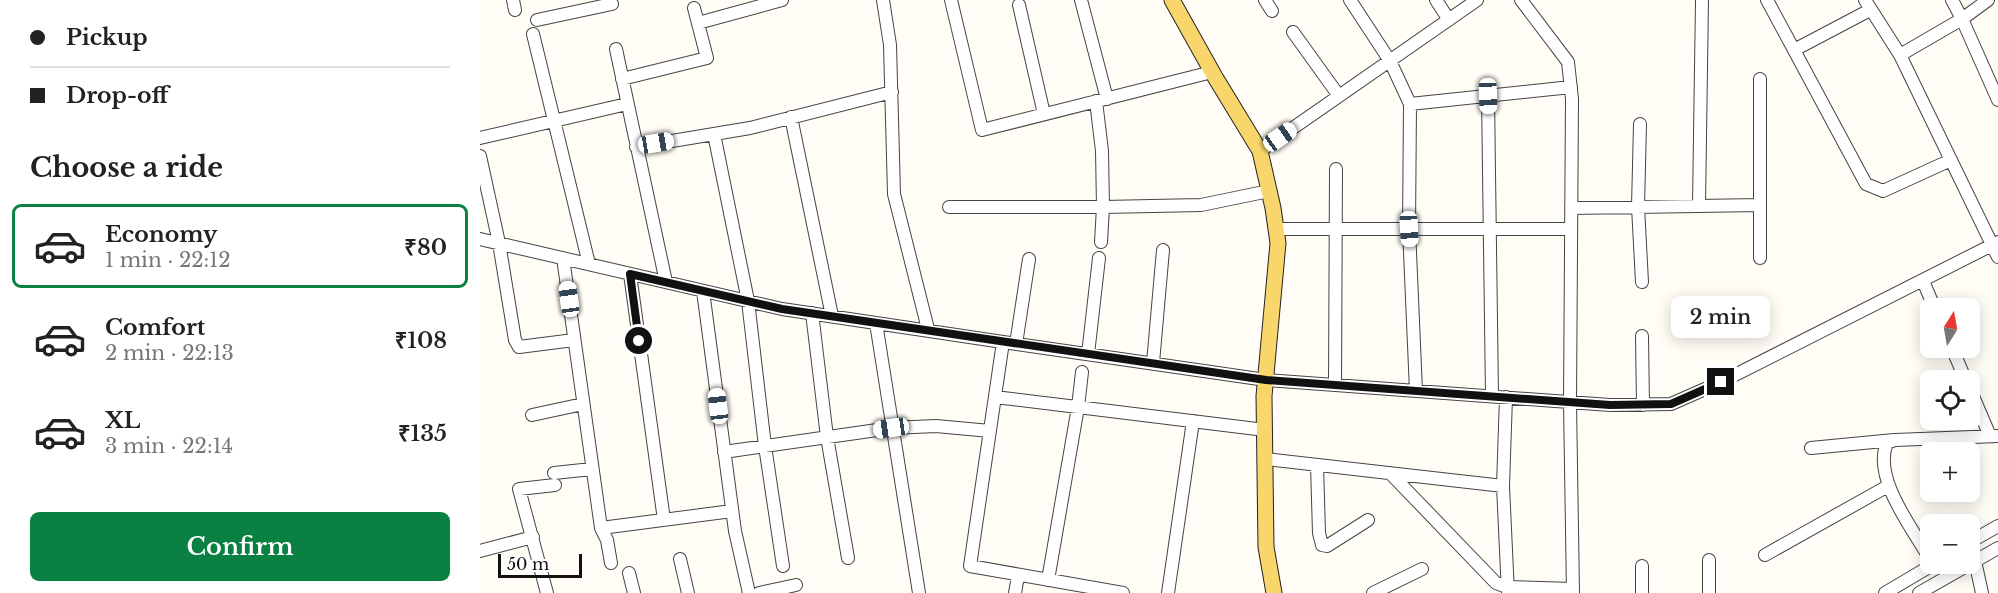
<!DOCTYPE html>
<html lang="en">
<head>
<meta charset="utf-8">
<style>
  body { margin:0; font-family:"Libre Baskerville",serif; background:#f2f2f2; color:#222; height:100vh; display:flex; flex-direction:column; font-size:22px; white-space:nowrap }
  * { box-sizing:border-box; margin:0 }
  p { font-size:20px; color:#767676 }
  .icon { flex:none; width:33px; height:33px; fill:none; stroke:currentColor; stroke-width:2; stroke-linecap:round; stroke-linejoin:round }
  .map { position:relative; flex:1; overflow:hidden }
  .details { display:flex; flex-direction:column; background:#fff; width:480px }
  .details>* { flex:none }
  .top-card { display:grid; align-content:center; height:132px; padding:0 30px; background:#fff }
  .needle { width:39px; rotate:11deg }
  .fabs { position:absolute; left:1440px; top:298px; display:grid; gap:12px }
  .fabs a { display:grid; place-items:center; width:60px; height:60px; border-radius:9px; background:#fff; box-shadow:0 3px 15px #0003; font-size:30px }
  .scale { position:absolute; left:18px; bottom:15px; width:84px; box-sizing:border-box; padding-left:6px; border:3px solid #111; border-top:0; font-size:16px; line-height:21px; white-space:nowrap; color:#111; -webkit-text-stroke:4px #fff; paint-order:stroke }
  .end { position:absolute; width:27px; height:27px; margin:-14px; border:8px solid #111; background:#fff; box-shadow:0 0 0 3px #fff }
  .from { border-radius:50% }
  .bubble { position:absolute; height:42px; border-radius:9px; background:#fff; box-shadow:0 3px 15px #0003; font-size:20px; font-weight:600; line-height:42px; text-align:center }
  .car { position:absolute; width:18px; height:36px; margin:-18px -9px; border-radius:8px; box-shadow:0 0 4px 2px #0007; background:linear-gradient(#fff 24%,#345 0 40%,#fff 0 76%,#345 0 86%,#fff 0) }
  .top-card b { display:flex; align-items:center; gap:21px; height:57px; font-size:22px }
  .top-card b+b { border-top:2px solid #e0e0e0 }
  .top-card i { width:15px; height:15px; background:#222 }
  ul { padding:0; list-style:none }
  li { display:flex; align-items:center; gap:18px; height:84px; margin:0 12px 9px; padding:0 18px; border:3px solid transparent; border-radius:9px }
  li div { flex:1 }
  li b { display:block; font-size:22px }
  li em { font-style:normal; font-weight:600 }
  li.selected { border-color:#0b8043 }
  li>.icon { width:54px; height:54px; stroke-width:1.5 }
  h2 { padding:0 30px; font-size:27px; line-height:72px }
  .button { display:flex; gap:12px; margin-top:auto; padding:12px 30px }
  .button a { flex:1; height:69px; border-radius:9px; background:#0b8043; color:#fff; font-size:24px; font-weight:600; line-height:69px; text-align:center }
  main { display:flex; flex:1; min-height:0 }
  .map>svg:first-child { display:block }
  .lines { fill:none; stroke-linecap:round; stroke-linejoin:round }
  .minor-casing { stroke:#444; stroke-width:14 }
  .major-casing { stroke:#222; stroke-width:17 }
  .minor { stroke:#fff; stroke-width:12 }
  .major { stroke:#f9d66b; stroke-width:15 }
  .route { stroke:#111; stroke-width:8 }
</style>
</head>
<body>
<main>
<section class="details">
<div class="top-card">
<b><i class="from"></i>Pickup</b>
<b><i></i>Drop-off</b>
</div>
<h2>Choose a ride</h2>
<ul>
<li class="selected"><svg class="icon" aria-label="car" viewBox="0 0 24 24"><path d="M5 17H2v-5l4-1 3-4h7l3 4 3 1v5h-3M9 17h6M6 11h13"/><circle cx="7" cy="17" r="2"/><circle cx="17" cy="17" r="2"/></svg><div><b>Economy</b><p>1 min · 22:12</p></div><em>₹80</em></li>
<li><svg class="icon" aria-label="car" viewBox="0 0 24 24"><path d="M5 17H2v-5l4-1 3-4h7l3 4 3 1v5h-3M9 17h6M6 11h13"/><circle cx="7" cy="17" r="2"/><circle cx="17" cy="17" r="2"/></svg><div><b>Comfort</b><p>2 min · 22:13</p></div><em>₹108</em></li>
<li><svg class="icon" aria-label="car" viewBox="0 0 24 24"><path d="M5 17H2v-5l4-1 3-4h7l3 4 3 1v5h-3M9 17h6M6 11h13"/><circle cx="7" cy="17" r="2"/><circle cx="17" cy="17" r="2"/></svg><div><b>XL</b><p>3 min · 22:14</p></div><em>₹135</em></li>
</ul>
<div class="button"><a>Confirm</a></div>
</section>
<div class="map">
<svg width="1518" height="593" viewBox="0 0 1518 593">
  <rect width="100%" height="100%" fill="#fffdf5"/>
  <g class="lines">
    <defs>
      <path id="minor" d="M33,0L35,10
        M403,0L410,45L414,194L448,329
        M471,0L502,130L732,72
        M601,0L627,99
        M785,0L792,11
        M870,0L910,61L930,104L1091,87
        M956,0L969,20
        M1041,0L1088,62L1092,99L1090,402L1093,593
        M1287,0L1314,50L1390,10
        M1385,0L1420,55L1518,257
        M1508,0L1482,19L1518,100
        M539,5L564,114
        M57,20L132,4
        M218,23L302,0
        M813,32L859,96
        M53,34L109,264
        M136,49L186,282
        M1314,50L1386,184L1403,191L1471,160
        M1420,55L1482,19L1472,0
        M142,79L227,58L214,8
        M1280,79V258
        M1008,96L1012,396
        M616,101L622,151L623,207L721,205L789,191
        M930,104L929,229L936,391
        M311,117L352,316
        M1160,124L1158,207L1162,282
        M234,134L268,301L285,446L303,566
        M0,138L147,104
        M156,147L270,128L412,92
        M780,151L997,0
        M0,156L19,243L35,340L39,347L94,340
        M1219,205L1222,0
        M469,207H623L621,242
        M1091,208L1280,205
        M796,229H1091
        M0,239L302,309L523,342L786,380L1130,405L1191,404L1241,382L1518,242
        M83,258L121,528L252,511
        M150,274L184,520
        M1443,281L1455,309
        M223,291L255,531L269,593
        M332,313L347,437L368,558
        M396,323L439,593
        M1162,336L1163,405
        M523,342L490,566L643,593
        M536,344L549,259
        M1472,348L1486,381
        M608,354L619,258
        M673,363L683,250
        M855,385L856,169
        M1490,389L1510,436
        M515,397L785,430
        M1026,397L1023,486L1028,593
        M52,415L103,404
        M1331,448L1414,440
        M244,452L411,428L456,426L510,431
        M786,459L1023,486
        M837,465L839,533L842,545L847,546L888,520
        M74,473L112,469
        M910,473L1016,583L1027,587L1093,589
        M121,528L127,540L131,563
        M1490,542L1518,526
        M0,551L53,537
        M1285,555L1408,486
        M200,559L208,593
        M1450,559C1433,529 1392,478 1407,443L1415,440L1518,436
        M1229,560V593
        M1495,561L1502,593
        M149,573L154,593
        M568,580L598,407L602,372
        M67,593L39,489L75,485
        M279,593L316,585
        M535,593L538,576
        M688,593L713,421
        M893,593L942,569
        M1162,593V566
        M1405,593L1454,564
        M1439,593L1518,548"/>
      <path id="major" d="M692,0L735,77L780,151L793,208L798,243L784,396L786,547L794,593"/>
    </defs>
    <use href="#minor" class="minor-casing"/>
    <use href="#major" class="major-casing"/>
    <use href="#minor" class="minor"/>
    <use href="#major" class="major"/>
  </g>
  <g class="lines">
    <path class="route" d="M159,341L150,274L302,309L786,380L1130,405L1191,404L1241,382"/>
  </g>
</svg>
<div class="fabs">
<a><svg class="needle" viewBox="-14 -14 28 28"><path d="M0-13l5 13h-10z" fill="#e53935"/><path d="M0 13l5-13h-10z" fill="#767676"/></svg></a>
<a><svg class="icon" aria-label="locate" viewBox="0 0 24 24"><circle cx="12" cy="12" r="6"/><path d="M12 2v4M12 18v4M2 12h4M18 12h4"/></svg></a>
<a>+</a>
<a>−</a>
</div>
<div class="scale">50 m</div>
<i class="end from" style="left:159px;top:341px"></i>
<i class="end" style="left:1241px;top:382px"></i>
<div class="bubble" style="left:1191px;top:296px;width:99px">2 min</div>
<i class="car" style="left:1008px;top:96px;rotate:178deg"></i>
<i class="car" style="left:800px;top:137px;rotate:55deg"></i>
<i class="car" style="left:176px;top:143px;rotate:81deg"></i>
<i class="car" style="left:929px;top:229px;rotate:177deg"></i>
<i class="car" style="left:89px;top:299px;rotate:352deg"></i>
<i class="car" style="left:238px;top:406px;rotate:353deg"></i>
<i class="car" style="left:411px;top:428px;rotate:262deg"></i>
</div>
</main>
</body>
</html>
